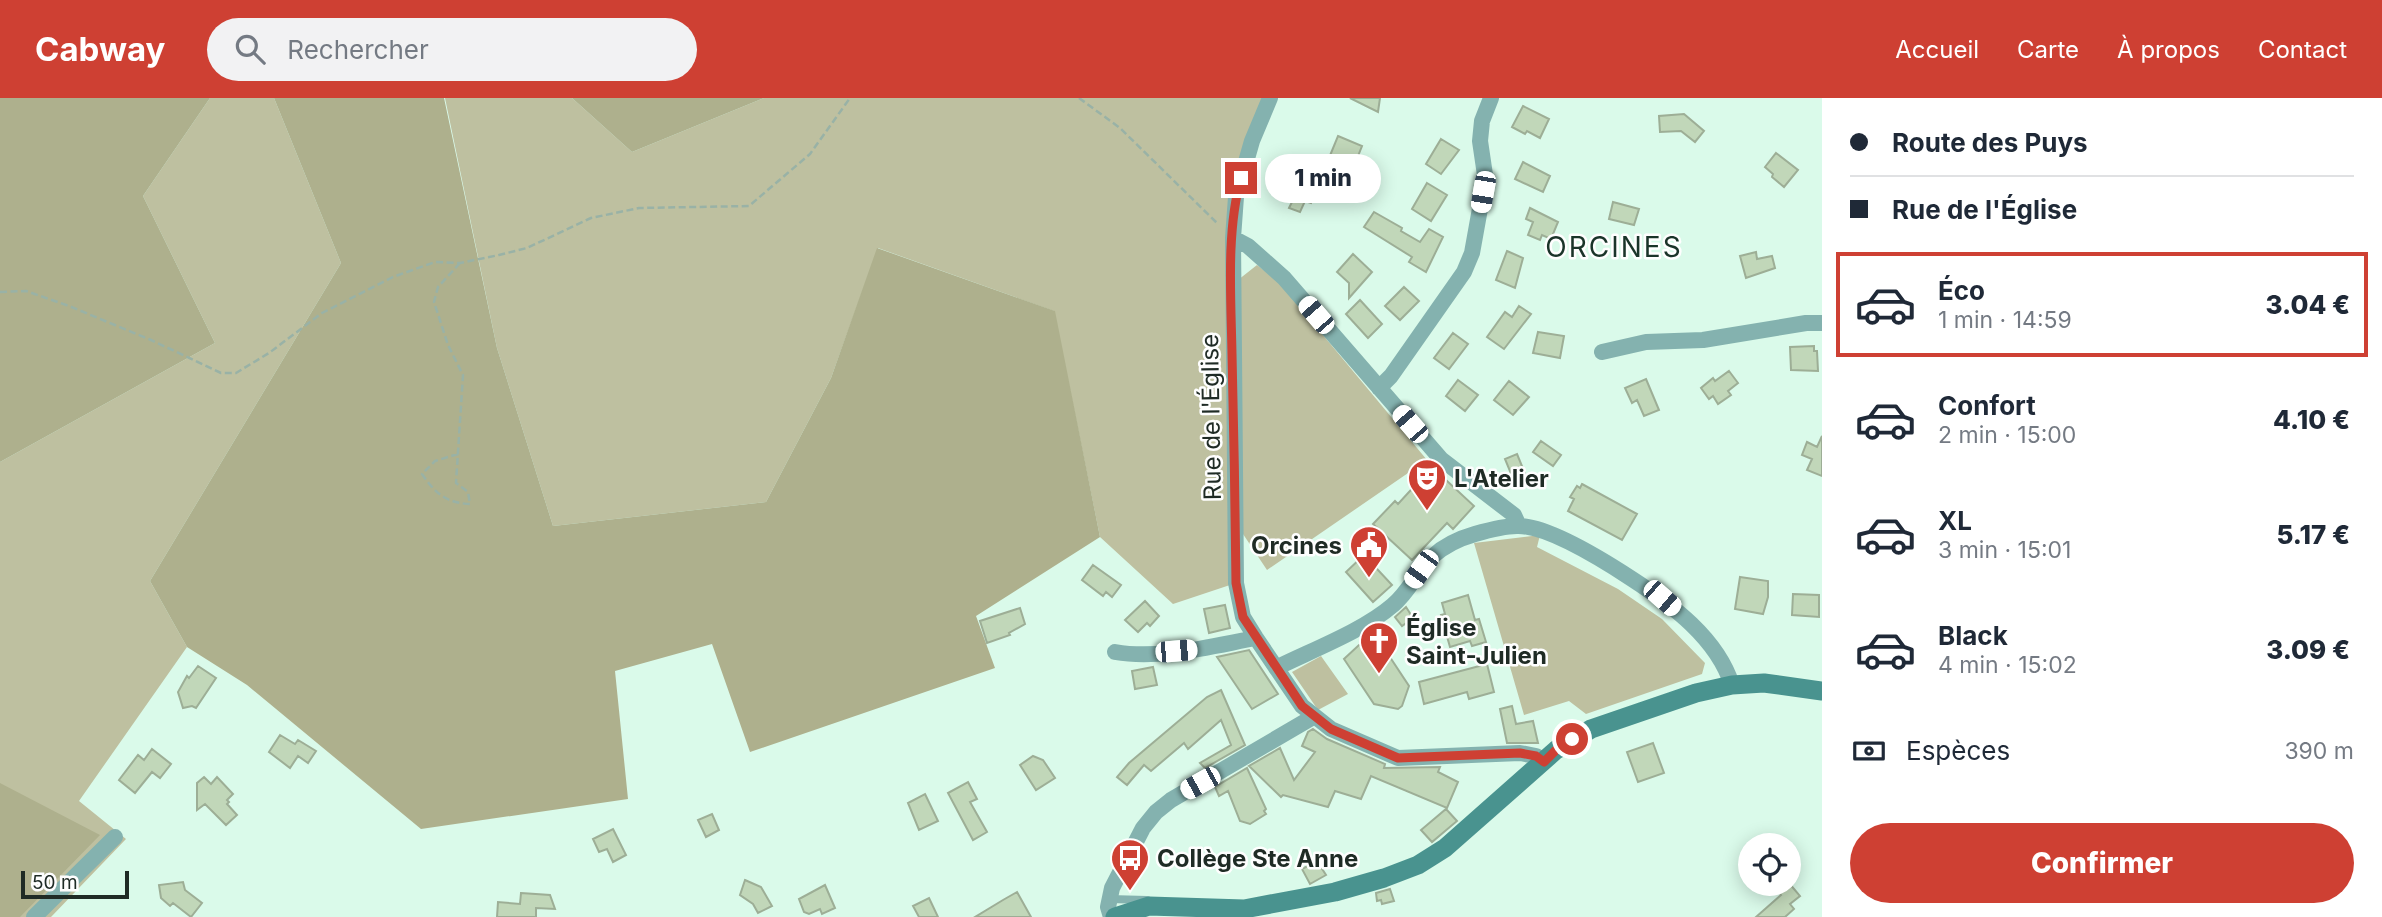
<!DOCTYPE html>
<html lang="fr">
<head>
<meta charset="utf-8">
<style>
  body { margin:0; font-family:Inter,sans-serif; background:#f2f2f3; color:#1f2937; height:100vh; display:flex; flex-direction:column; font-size:26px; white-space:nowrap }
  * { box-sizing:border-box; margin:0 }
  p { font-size:23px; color:#747a83 }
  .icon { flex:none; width:38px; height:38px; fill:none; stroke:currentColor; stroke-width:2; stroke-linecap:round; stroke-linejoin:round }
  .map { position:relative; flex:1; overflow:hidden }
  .details { display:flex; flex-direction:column; background:#fff; width:560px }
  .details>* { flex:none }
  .banner { display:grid; align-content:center; height:154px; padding:0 28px; background:#fff }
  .tools { position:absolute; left:1738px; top:735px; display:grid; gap:14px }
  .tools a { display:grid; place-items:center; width:63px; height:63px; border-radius:50%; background:#fff; box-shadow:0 4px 18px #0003; font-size:35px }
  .scale { position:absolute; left:21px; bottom:18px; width:108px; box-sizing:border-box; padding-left:7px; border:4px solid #1f2b25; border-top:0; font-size:19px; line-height:24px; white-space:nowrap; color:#1f2b25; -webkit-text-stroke:5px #fefefe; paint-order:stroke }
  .end { position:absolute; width:32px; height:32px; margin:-16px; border:9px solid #ce4033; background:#fff; box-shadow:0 0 0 4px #fff }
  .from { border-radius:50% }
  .bubble { position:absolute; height:49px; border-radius:24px; background:#fff; box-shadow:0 4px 18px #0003; font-size:23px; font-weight:800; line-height:49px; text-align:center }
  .car { position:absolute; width:21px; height:42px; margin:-21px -10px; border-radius:9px; box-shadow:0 0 5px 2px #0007; background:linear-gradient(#fff 24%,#345 0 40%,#fff 0 76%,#345 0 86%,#fff 0) }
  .banner b { display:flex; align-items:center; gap:24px; height:66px; font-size:26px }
  .banner b+b { border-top:2px solid #e0e1e3 }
  .banner i { width:18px; height:18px; background:#1f2937 }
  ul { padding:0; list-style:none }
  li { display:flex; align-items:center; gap:21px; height:105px; margin:0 14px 10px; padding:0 14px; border:4px solid transparent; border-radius:0px }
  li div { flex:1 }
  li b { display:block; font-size:26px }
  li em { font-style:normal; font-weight:800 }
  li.on { border-color:#ce4033 }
  li>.icon { width:63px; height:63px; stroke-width:1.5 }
  .pay { display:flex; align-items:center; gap:18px; height:77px; padding:0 28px; font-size:26px }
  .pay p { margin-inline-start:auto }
  .primary-button { display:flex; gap:14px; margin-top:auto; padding:14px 28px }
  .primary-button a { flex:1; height:80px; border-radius:42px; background:#ce4033; color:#fff; font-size:28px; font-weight:800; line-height:80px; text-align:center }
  header { display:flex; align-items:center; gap:42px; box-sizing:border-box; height:98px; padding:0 35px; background:#ce4033; color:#fff }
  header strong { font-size:33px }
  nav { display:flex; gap:38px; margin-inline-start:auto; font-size:24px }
  .search { width:490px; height:63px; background:#f2f2f3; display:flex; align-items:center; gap:18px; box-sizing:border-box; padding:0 24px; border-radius:38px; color:#747a83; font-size:26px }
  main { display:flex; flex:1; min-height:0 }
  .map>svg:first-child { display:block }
  .green { fill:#bec0a0 }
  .forest { fill:#aeb08d }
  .building { fill:#c1d7b9; stroke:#9dae96; stroke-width:2 }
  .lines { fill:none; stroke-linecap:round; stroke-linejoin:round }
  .path { stroke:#99b2a6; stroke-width:2.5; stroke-dasharray:7 3.5; stroke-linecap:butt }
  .service { stroke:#84b2af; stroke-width:8 }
  .minor { stroke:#84b2af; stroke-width:16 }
  .secondary { stroke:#49938f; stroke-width:19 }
  .route { stroke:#ce4033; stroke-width:9 }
  .labels { text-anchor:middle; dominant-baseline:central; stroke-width:5; stroke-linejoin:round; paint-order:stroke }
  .street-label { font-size:24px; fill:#1f2b25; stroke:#fefefe }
  .poi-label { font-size:24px; font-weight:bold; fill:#1f2b25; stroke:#fefefe; text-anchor:start }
  .quarter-label { font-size:28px; letter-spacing:2px; fill:#1a3429; stroke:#fefefe }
</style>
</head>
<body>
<header>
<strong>Cabway</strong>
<div class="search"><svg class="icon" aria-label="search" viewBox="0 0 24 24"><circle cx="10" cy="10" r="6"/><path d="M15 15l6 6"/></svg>Rechercher</div>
<nav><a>Accueil</a><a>Carte</a><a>À propos</a><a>Contact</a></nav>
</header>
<main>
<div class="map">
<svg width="1822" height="819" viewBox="0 0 1822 819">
  <rect width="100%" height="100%" fill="#dafaea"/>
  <path class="green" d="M210,0H274L341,165L150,483L187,549L79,703L126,741L51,819H0V364L215,245L143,98Z
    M445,0H572L632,54L764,0H1270L1236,99V485L1173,506L1100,439L1054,213L878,150L831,280L766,404L553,428L497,250Z
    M1257,167L1278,183L1427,362L1267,472L1239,430L1238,182Z
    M1540,437L1537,449L1618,491L1662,521L1705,565L1702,576L1586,616L1569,603L1524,617L1474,445Z
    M1321,558L1348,596L1318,612L1292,574Z"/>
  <path class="forest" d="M0,0H210L143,98L215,245L0,364Z
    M274,0H444L497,250L553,428L766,404L831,280L877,150L1055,213L1100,439L976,518L995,570L750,654L712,546L615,573L628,701L421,731L247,587L187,549L150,483L341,165Z
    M572,0H764L632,54Z
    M0,685L100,737L20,819H0Z"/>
  <path class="building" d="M1350,0H1380L1378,14Z
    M1523,8L1549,21L1540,40L1527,33L1525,36L1512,29Z
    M1684,16L1704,33L1695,44L1681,33L1660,34L1659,18Z
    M1338,38L1362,48L1356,63L1347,59L1344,66L1329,60Z
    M1441,41L1459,52L1441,76L1426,66Z
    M1776,55L1798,72L1784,89L1772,79L1773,76L1765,69Z
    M1523,64L1550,78L1543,94L1515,81Z
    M1298,68L1316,75L1312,87L1317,89L1311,105L1305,103L1300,114L1289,110L1292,104L1289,102L1297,81L1293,80Z
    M1427,85L1447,97L1431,123L1412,111Z
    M1613,104L1639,111L1634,127L1609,121Z
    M1530,110L1558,124L1551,141L1542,137L1540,142L1528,137L1533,124L1526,121Z
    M1374,114L1402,130L1401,133L1420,144L1429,131L1443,139L1426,174L1409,164L1412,159L1364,129Z
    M1507,153L1523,160L1515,190L1496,182Z
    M1756,154L1757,161L1772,158L1775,170L1746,180L1740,158Z
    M1353,156L1372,174L1349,200V185L1337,174Z
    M1404,189L1419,203L1400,222L1385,208Z
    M1360,202L1382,226L1368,240L1346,216Z
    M1519,208L1531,216L1504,251L1487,239L1505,214L1512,219Z
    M1538,234L1564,238L1560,260L1533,255Z
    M1453,235L1468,246L1449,271L1434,260Z
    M1814,248V253H1817L1818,273L1791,272L1790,249Z
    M1729,273L1738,285L1728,293L1731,297L1718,306L1713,298L1709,301L1701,290L1713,280L1715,283Z
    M1646,281L1659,312L1644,318L1637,302L1632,305L1625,290Z
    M1458,282L1478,297L1465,313L1446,298Z
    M1509,283L1529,299L1513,317L1494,302Z
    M1822,338V378L1807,372L1812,361L1802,357L1807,344L1817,349Z
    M1541,343L1561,357L1553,368L1533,354Z
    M1517,356L1526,378L1514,383L1505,361Z
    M1432,369L1474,408L1453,431L1447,425L1412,462L1373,426L1395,403L1398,406Z
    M1582,386L1637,416L1622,442L1568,413L1574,401L1570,399L1577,388L1580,390Z
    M1364,457L1392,487L1373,504L1346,474Z
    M1093,467L1121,487L1112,499L1106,494L1103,498L1082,482Z
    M1740,479L1768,483V499L1763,516L1735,511Z
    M1793,496L1819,497V519L1792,517Z
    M1468,497L1475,522L1479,521L1486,544L1472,548L1470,543L1450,549L1441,517L1445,516L1442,505Z
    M1145,503L1159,518L1150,528L1147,525L1138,534L1125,522Z
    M1225,507L1230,530L1209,535L1204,511Z
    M1406,509L1413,520L1402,528L1395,519Z
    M1020,510L1025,526L1009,535L1010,537L987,545L980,523Z
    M1376,538L1409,588L1402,608L1398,611L1374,606L1344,561L1359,547Z
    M1249,552L1278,596L1252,611L1217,559Z
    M1487,566L1494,594L1469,601L1467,594L1424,606L1419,584Z
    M198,568L216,580L196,610L192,608L183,610L178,594L187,578L189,580Z
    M1153,569L1157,587L1135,591L1132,573Z
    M1221,592L1245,647L1205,670L1200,665L1231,647L1221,622L1188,651L1184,645L1151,673L1144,667L1127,687L1117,679L1129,665L1207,599Z
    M1512,608L1516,626L1533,623L1538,645H1507L1500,611Z
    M1313,631L1327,641L1385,666L1384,670L1440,669L1438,674L1458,684L1447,710L1371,678L1361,701L1335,693L1328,709L1283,697L1281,699L1249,668L1280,650L1294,682L1315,654L1302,648L1308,634Z
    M280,637L295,646L298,642L316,653L308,665L298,658L290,670L269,654Z
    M1653,645L1664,675L1638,684L1627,654Z
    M152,651L171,666L160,680L152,674L135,695L119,682L138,657L144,662Z
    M1033,658L1043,662L1055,680L1036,692L1020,667Z
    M1247,670L1266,711L1264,713L1266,716L1250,726L1240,723L1228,693L1219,698L1215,689Z
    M204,679L211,686L217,679L233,696L227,702L229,704L227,706L237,717L226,727L205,706L197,712V685Z
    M968,684L977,701L970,704L987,734L973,742L948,695Z
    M925,696L938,723L919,732L908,705Z
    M1446,711L1457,723L1432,744L1421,732Z
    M712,716L719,732L706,739L698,722Z
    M613,731L626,757L613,764L607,751L599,754L593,741Z
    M1317,763L1326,777L1310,786L1302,771Z
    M745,782L761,789L772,808L758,815L753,806L740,797Z
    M183,784L185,792L202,805L191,819L173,805L170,808L161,800L159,787Z
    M1789,785L1800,798L1790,806L1794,811L1785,819H1756L1781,797L1779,794Z
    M825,787L835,810L822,816L820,811L809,816L804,814L799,801Z
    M1390,791L1394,803L1382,806L1381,802L1377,803L1376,795Z
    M1017,794L1031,819H975L1003,802Z
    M521,795L550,797L555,811L536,810V819H497L498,804L520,806Z
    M929,800L938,819H919L913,808Z"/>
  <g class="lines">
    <path class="path" d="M1079,0L1120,30L1218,126
      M0,194L26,193L69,208L151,242L221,275H236L269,255L322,215L393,179L435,164L460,165L499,157L527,150L591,120L639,110L749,108L810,56L850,0
      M458,356L435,363L422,376C435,395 446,405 470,406L468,394L456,385L463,277L448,247L434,204L438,189L460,165"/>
    <path class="service" d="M1109,801L1147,802"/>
    <path class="minor" d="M1270,0L1252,43L1236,99L1233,140L1236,485L1243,519L1256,540L1302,608L1331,631L1398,660L1520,655L1536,658L1544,664
      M1233,140L1248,148L1284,180L1441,361L1514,417L1519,428
      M1602,254L1646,244L1703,242L1806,225H1822
      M1379,290L1391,278L1464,174L1472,155L1483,94L1485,77L1480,43L1482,23L1491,0
      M1115,554C1159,562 1212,548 1256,540
      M1276,570C1312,552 1363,533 1393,507C1409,494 1418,472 1433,458C1444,448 1461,440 1475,436C1489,432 1503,428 1517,428C1548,427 1606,464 1632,481C1672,507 1717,540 1732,587
      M34,819L115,739
      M1111,819L1108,809L1112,790L1143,730L1156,714L1171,702L1313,619"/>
    <path class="secondary" d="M1115,819L1149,808L1244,811L1335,794L1384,780L1418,767L1445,750L1556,652L1591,631L1696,595L1732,587L1764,585L1822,593"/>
  </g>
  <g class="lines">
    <path class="route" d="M1241,80C1226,133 1231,200 1232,256C1234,332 1235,409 1236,485L1243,519L1302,608L1331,631L1398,660L1520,655L1536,658L1544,664L1556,652L1572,641"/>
  </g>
  <defs>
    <symbol id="theatre-pin" viewBox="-11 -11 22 30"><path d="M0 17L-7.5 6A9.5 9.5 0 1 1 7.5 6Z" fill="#ce4033" stroke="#fefefe"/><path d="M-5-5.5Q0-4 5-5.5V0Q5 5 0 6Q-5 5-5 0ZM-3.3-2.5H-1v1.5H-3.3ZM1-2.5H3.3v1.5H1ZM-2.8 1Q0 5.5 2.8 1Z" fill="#fff"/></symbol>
    <symbol id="civic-pin" viewBox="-11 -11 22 30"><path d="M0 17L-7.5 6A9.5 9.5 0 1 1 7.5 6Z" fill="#ce4033" stroke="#fefefe"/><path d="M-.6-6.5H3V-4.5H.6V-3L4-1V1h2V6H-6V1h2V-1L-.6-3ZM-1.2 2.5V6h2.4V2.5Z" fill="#fff"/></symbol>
    <symbol id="church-pin" viewBox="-11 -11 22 30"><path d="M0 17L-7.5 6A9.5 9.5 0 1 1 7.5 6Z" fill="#ce4033" stroke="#fefefe"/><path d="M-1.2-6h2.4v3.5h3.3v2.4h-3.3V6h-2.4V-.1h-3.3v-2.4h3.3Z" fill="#fff"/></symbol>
    <symbol id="bus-pin" viewBox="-11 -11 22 30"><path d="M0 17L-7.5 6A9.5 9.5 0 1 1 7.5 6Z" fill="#ce4033" stroke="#fefefe"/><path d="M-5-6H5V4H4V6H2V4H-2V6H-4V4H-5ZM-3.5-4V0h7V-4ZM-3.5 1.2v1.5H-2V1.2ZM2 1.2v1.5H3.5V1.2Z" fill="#fff"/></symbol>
  </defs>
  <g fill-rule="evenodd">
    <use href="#theatre-pin" x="1405" y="358" width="44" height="60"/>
    <use href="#civic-pin" x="1347" y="425" width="44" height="60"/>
    <use href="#church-pin" x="1357" y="521" width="44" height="60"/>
    <use href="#bus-pin" x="1108" y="738" width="44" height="60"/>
  </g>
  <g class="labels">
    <g class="street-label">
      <text transform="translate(1211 319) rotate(-91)">Rue de l'Église</text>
    </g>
    <g class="poi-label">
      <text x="1454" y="380">L'Atelier</text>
      <text x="1342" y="447" text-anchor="end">Orcines</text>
      <text x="1406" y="529">Église<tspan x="1406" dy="28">Saint-Julien</tspan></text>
      <text x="1157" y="760">Collège Ste Anne</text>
    </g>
    <g class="quarter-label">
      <text x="1614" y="149">ORCINES</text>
    </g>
  </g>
</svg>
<div class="tools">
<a><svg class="icon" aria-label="locate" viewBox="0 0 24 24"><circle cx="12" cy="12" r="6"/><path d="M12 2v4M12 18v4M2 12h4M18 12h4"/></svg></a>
</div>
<div class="scale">50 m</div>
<i class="end from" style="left:1572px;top:641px"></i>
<i class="end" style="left:1241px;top:80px"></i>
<div class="bubble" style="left:1265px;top:56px;width:116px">1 min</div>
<i class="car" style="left:1483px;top:94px;rotate:190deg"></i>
<i class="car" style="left:1316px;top:217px;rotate:319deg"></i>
<i class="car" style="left:1410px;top:326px;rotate:319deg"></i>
<i class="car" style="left:1421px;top:471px;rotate:216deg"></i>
<i class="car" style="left:1662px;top:500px;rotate:131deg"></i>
<i class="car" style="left:1176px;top:553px;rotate:85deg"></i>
<i class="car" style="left:1200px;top:685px;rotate:241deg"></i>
</div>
<section class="details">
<div class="banner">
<b><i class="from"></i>Route des Puys</b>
<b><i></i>Rue de l'Église</b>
</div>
<ul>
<li class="on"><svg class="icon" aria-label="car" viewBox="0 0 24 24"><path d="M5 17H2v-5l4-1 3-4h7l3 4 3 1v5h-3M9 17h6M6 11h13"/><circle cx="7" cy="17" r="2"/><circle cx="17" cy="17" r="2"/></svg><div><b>Éco</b><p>1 min · 14:59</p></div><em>3.04 €</em></li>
<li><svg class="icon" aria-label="car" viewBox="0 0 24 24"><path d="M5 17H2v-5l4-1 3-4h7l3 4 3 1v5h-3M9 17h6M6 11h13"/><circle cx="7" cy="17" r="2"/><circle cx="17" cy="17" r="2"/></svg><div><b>Confort</b><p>2 min · 15:00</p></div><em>4.10 €</em></li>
<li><svg class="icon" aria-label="car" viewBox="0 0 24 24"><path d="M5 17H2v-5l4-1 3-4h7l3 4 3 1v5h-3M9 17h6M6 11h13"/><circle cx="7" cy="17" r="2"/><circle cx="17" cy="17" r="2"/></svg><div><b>XL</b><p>3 min · 15:01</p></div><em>5.17 €</em></li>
<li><svg class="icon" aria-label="car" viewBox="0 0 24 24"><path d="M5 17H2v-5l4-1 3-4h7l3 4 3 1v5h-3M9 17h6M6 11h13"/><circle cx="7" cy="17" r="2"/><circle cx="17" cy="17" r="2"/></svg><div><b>Black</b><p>4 min · 15:02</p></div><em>3.09 €</em></li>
</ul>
<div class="pay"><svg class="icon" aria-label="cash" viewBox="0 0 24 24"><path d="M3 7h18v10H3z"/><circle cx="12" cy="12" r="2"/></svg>Espèces<p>390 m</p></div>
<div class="primary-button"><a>Confirmer</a></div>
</section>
</main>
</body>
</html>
